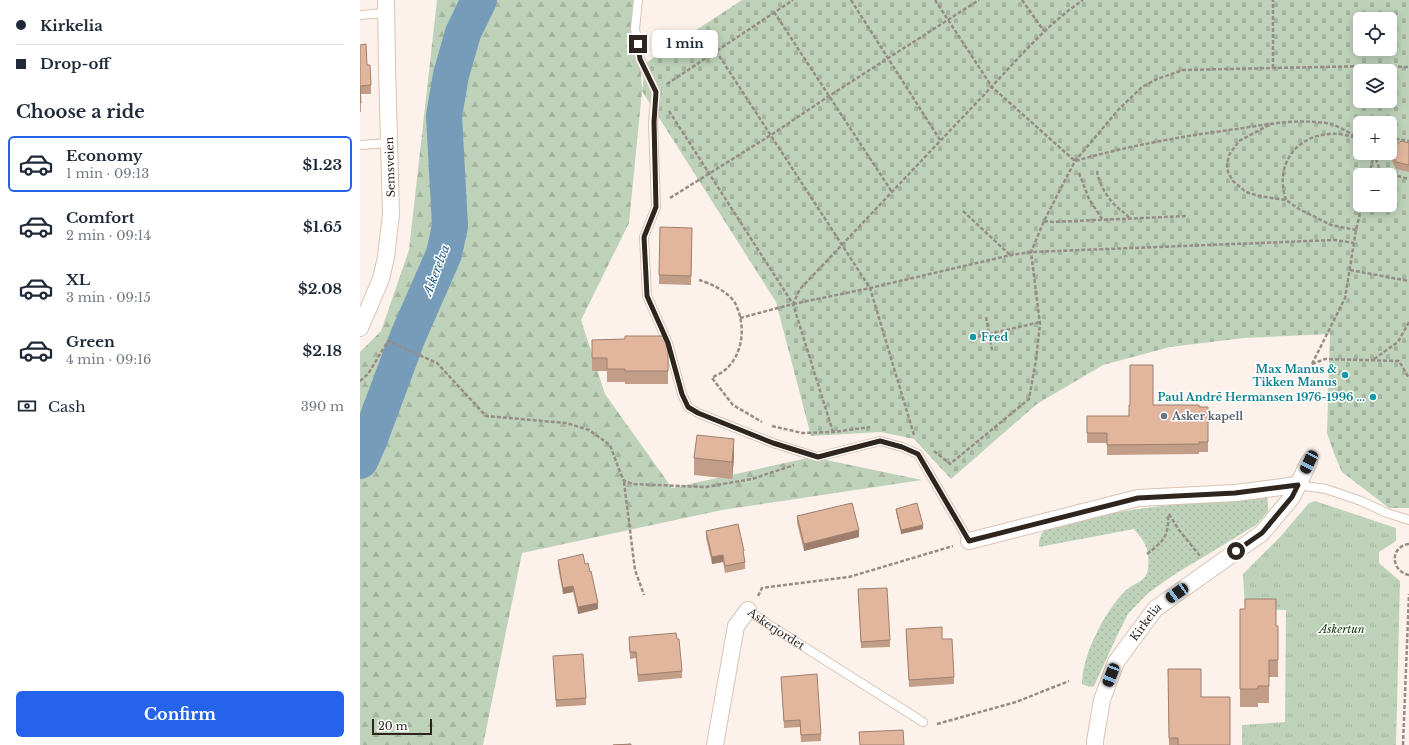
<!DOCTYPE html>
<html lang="en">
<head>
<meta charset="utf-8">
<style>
  body { margin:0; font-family:"Libre Baskerville",serif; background:#f6f6f7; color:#1f2937; height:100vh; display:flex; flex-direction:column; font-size:15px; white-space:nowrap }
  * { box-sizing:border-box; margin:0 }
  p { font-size:13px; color:#747a83 }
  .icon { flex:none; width:22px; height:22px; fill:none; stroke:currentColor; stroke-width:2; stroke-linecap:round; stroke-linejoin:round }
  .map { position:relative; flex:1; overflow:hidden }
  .sheet { display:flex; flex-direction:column; background:#fff; width:360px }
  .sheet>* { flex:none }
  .guide { display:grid; align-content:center; height:88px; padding:0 16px; background:#fff }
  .buttons { position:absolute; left:993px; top:12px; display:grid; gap:8px }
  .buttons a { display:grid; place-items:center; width:44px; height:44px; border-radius:6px; background:#fff; box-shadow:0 2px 10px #0003; font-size:20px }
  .scale { position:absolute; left:12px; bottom:10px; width:60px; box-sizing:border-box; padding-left:4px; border:2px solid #2e251f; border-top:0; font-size:11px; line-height:14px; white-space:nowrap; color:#2e251f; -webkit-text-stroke:3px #fff; paint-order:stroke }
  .end { position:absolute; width:18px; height:18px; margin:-9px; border:5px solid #2e251f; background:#fff; box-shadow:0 0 0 2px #fff }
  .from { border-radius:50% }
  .bubble { position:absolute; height:28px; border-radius:6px; background:#fff; box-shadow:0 2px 10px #0003; font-size:13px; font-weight:700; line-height:28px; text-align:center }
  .car { position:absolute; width:12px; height:24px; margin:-12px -6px; border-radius:5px; box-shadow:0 0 3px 1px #0007; background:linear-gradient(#222 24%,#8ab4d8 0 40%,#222 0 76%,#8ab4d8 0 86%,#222 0) }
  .guide b { display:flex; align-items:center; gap:14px; height:38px; font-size:15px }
  .guide b+b { border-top:1px solid #e0e1e3 }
  .guide i { width:10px; height:10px; background:#1f2937 }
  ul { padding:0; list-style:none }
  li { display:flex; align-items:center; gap:12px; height:56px; margin:0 8px 6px; padding:0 8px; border:2px solid transparent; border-radius:6px }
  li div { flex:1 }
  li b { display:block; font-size:15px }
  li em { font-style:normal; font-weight:700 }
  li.current { border-color:#2563eb }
  li>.icon { width:36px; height:36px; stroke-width:1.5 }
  h2 { padding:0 16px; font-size:18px; line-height:48px }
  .pay { display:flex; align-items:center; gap:10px; height:44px; padding:0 16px; font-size:15px }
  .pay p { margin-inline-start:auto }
  .action { display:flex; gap:8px; margin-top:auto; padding:8px 16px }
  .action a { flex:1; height:46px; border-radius:6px; background:#2563eb; color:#fff; font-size:16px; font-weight:700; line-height:46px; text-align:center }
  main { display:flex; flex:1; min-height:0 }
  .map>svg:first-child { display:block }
  .grass { fill:url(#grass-dots) }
  .forest { fill:url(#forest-firs) }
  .cemetery { fill:url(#cemetery-stones); fill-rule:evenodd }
  .park { fill:url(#park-tufts) }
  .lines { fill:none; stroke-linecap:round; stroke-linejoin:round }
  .river { stroke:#769cb9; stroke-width:36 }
  .lane-casing { stroke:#dac3b2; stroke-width:10 }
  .street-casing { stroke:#dac3b2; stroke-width:18 }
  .path { stroke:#978d87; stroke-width:2.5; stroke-dasharray:4 2; stroke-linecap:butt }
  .lane { stroke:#fff; stroke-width:8 }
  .street { stroke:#fff; stroke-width:16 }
  .wall { fill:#c29d87 }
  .shaded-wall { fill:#9e7f6e }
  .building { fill:#e1b69d; stroke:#9e7f6e }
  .route { stroke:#2e251f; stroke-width:5 }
  .culture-dot { fill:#0f9aa8; stroke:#fff; stroke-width:1.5 }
  .worship-dot { fill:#6b7280; stroke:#fff; stroke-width:1.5 }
  .labels { text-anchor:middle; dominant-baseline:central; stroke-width:3; stroke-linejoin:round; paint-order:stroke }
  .street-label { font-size:11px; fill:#2e251f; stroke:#fff }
  .culture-label { font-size:11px; font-weight:bold; fill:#0d838f; stroke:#fff; text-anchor:end }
  .worship-label { font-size:11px; font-weight:bold; fill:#5b616d; stroke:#fff; text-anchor:start }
  .park-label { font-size:11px; font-style:italic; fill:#113803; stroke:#fff }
  .water-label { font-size:12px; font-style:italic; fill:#1c5b83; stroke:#fff }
</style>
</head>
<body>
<main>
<section class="sheet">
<div class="guide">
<b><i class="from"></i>Kirkelia</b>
<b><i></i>Drop-off</b>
</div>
<h2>Choose a ride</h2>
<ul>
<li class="current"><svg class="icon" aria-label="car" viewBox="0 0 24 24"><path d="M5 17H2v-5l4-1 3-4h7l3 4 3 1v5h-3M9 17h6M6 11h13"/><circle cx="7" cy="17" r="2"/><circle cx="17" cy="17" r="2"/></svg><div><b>Economy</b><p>1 min · 09:13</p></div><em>$1.23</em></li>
<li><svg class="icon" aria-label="car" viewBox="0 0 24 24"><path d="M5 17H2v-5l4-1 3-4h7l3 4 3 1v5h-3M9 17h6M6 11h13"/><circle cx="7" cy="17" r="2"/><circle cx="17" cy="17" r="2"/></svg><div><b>Comfort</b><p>2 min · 09:14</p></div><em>$1.65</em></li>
<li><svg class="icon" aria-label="car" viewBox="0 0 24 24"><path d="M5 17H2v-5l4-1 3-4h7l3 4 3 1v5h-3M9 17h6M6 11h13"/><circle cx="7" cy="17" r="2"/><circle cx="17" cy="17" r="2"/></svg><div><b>XL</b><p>3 min · 09:15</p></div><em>$2.08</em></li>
<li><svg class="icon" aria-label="car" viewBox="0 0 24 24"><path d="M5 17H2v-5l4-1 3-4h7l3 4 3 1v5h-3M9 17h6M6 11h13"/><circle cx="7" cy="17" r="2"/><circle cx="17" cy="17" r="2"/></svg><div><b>Green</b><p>4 min · 09:16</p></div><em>$2.18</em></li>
</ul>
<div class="pay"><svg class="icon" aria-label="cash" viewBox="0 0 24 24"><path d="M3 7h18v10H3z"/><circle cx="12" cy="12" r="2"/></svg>Cash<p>390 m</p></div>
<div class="action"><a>Confirm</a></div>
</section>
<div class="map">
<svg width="1049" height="745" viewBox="0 0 1049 745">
  <defs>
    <pattern id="grass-dots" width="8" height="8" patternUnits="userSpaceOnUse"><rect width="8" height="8" fill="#bed2b9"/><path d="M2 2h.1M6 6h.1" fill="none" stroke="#a4b49f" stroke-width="1.8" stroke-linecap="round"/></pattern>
    <pattern id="forest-firs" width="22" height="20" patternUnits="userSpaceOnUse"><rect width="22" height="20" fill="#bed2b9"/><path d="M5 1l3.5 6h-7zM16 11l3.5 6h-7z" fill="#a4b49f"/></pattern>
    <pattern id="cemetery-stones" width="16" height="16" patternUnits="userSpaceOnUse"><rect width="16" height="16" fill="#bed2b9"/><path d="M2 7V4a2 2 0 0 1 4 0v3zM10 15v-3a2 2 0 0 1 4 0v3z" fill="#a4b49f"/></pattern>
    <pattern id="park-tufts" width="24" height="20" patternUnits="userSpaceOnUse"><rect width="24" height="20" fill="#bed2b9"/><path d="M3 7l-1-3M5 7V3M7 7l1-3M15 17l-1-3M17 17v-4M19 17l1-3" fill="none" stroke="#a4b49f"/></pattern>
  </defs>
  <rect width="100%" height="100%" fill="#fcf2eb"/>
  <path class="grass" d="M907,496L908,503V511L896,525L812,576L787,594L768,614L756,638L734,686L730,687L722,684C722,655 745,611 765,591C771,585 780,583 785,577C790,571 789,553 786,547C784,541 778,534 774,529L679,547C679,540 680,534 685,530C700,519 722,518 740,515C795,505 851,501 907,496Z"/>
  <path class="forest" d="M77,0H278L275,29L280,59L282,91L269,223L221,320L245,394L312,488L452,457L562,480L362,510L162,553L123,745H0V352L21,331L49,250Z"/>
  <path class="cemetery" d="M382,0H1049V508H1029L982,472L975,456L967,433L970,334L884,338L810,347L743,365L677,404L591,479L554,439L521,432L451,436L416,302L282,91L286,63ZM1000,19H1030V49H1000ZM1000,71H1030V101H1000ZM1000,123H1030V153H1000ZM1000,175H1030V205H1000Z"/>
  <path class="park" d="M955,501L1036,528V541L1019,552V563L1040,581L1036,745H882V725L925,722L926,610L885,609L883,574L920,537L949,503Z"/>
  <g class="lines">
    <path class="river" d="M0,461L9,441L48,336L84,254L90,226L84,116L91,75L103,33L119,0"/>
    <defs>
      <g id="lane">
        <path d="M278,0L275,29L280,59L296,92L293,122L296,207L284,237L287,296L308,343L322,394L328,407L338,413L413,443L457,457L520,441L542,447L558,454L609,541"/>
        <path d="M0,15L25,13"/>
        <path d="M0,145L29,143"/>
        <path d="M937,485L966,489L1001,501L1027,513L1049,520"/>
        <path id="s1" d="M388,610L411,626L563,722"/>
      </g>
      <g id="street">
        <path d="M0,328L21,279L26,257L31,214L27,68L26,0"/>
        <path d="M609,541L778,498L875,493L937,485"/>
        <path d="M355,745L376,626L388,610"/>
        <path id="s2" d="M735,745V741L742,700L756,662L795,609L902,533L932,497L949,462"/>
      </g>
    </defs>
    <use href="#lane" class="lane-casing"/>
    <use href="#street" class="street-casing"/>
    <path class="path" d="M491,0L580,140
      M575,0L632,87L715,161C768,146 822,136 877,129C908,124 940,118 971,124C978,126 994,135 1000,140
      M662,0L684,31
      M414,12L532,192
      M356,51L510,288L554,435
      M913,68V0
      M307,84L433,0
      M309,111L433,304L473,432
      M909,125L879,141L869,155L867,165L868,172L873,181L886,192L899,196L926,200L939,209L971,225L996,230
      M1030,142L1038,139L1049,141
      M1014,153L1019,168L1030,174L1049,179
      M737,171C739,184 747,198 757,207C761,211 766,213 769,218
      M719,173L729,199L742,219
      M1009,175L1014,154
      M310,198L411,135L469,96L619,0
      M926,200C915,167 933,137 969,134C977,133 986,135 993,137
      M603,211L650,255
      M684,221L693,222L827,216
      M990,270L1049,281
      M339,280C350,283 369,292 375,303C386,324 384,354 365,370C362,373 356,375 352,378L373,405L402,422
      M433,304L510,288L651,255L671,252L975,240L994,243
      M626,317L632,350
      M380,318L433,304L440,289C500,226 559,163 619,100C652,66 683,27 723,0
      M617,337L680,322
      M1014,359L1038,342L1049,322
      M952,364L985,298L996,230L1002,205
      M952,364L965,359L1039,361L1049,378
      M0,381L8,374L28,341L77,363L126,416L206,423L229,430L250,445L260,472L264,481L274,484L345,487L392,479L434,465
      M412,426L442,433L473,432L510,427
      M574,451L590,464L669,399L676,360L680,324L671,252L684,221L715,161L759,109L782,87L797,79L823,70L1008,66L1049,67
      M264,482L275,570L284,595
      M809,514L819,530L840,556
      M1049,544C1030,546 1030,571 1049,575
      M787,554C804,541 809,536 808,514
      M398,596L402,588L489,577L593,546
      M577,724L656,702L709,681
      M1043,745L1049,594"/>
    <use href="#lane" class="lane"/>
    <use href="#street" class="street"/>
  </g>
  <path class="wall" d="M0,45L7,65L11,85V94H1V112H0Z
    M1049,143V172L1036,169L1032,161V154Z
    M332,238L331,285L299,284V275Z
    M232,340L308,352V384H265V382H247V371H232Z
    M793,405L848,407V452H839V454L747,455V443H727V416H769Z
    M374,457L372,479L334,475V458Z
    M536,509L563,529L541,534L536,512Z
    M437,516L499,537L444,551L437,523Z
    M346,531L384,558L385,562V569L365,573L363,562L352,564L346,538Z
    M198,560L225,564L238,609L218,614L213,592L203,594L198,567Z
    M498,589L530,640V647L501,648Z
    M880,609L916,626H918V677H909V703H898V707H880Z
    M546,629L582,639L594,677V684L549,687Z
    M269,637L317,639L322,671V678L278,682L276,658L270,659Z
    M193,656L226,698V705L196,707Z
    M808,669L841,697L870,745H809Z
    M421,677L461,734V741L441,742L440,727L424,728Z"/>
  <path class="shaded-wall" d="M374,439V457L372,479V462Z
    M563,525V529L541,534V530Z
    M499,530V537L444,551V544Z
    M363,555V562L352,564V557Z
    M213,586V592L203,594V588Z
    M238,603V609L218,614V607Z"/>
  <path class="building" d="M6,44L7,65H10L11,85L0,86L1,103H0V45Z
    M1041,141L1049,143V165L1036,162L1032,154L1034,147Z
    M300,227L332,228L331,276L299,275Z
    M265,336H304L308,352V371H265V369H247V358H232V340L265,339Z
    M770,365H793V405H839V407H848V442H839V444L747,445V433H727V416H769V405H770Z
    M337,435L374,439L372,462L334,458Z
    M492,503L499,530L444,544L437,516Z
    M557,503L563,525L541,530L536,509Z
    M378,524L384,551H383L385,562L365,566L363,555L352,557L346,531Z
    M223,554L225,564L228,563L230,572L231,571L238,603L218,607L213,586L203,588L198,560Z
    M527,588L530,640L501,642L498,589Z
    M885,599H916V626H918V660H909V686H898V689H880V609H885Z
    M582,627V639H592L594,677L549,680L546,629Z
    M316,633L317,639H319L322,671L278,675L276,652H270L269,637Z
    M223,654L226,698L196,700L193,656Z
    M808,669H841V697H870V745H818V738H809Z
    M457,674L461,734L441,735L440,720L424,721L421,677Z
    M543,730L544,745H500L499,732Z
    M271,744V745H253Z"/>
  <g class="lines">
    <path class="route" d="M278,44L280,59L296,92L294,122L296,207L284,237L287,296L308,343L322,394L328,407L338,413L413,443L458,457L520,441L542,447L558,454L609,541L778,498L875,493L938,485L932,497L902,533L876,551"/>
  </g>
  <g class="culture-dot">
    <circle cx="613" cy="337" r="4"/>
    <circle cx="985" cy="375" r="4"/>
    <circle cx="1013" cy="397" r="4"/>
  </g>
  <circle class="worship-dot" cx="804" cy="416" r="4"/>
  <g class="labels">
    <g class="street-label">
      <text transform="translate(30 167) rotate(-92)">Semsveien</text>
      <text stroke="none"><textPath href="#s2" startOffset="136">Kirkelia</textPath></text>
      <text stroke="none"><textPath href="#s1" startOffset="34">Askerjordet</textPath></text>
    </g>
    <g class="culture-label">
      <text x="621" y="337" text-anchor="start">Fred</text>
      <text x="977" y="369">Max Manus &amp;<tspan x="977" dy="13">Tikken Manus</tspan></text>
      <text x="1005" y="397">Paul Andrē Hermansen 1976-1996 ...</text>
    </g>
    <g class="worship-label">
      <text x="812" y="416">Asker kapell</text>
    </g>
    <g class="park-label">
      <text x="982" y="629">Askertun</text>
    </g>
    <g class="water-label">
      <text transform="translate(76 270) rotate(-69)">Askerelva</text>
    </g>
  </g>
</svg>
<div class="buttons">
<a><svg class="icon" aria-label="locate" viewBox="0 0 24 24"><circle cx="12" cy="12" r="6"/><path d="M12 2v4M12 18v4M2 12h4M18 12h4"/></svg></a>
<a><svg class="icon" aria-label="layers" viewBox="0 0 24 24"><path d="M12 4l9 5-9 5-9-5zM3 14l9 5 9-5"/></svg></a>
<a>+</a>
<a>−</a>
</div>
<div class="scale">20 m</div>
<i class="end from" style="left:876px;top:551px"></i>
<i class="end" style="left:278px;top:44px"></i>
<div class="bubble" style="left:292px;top:30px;width:66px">1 min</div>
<i class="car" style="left:949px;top:462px;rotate:206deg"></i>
<i class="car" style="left:817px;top:593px;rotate:235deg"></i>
<i class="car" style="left:751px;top:675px;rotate:201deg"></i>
</div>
</main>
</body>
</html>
